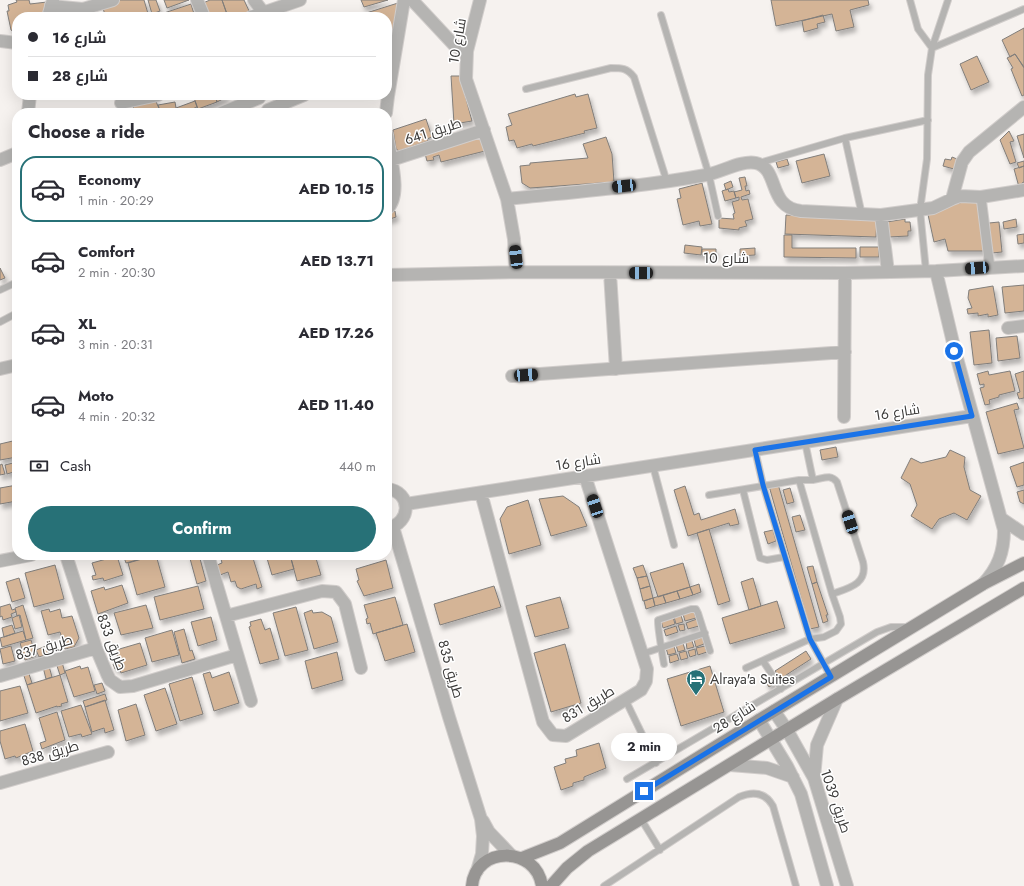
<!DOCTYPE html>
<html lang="en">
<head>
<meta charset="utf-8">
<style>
  body { margin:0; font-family:Jost,Cairo,sans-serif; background:#f2f2f3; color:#2b2b33; height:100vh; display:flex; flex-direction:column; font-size:15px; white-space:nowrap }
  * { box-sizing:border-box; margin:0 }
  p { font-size:13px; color:#7c7c81 }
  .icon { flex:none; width:22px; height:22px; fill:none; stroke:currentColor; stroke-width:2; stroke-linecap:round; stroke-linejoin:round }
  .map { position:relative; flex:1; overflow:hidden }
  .drawer { position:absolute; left:12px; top:108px; width:380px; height:452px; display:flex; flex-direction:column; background:#fff; border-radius:16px; box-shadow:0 4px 16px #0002 }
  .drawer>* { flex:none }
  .top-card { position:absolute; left:12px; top:12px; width:380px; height:88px; border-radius:16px; box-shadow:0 4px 16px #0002; display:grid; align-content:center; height:88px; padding:0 16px; background:#fff }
  .end { position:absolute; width:18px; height:18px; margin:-9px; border:5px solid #1a73e8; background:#fff; box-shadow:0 0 0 2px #fff }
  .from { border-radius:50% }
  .bubble { position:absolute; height:28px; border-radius:14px; background:#fff; box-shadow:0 4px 16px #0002; font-size:13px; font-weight:700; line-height:28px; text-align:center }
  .car { position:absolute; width:12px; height:24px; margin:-12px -6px; border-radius:5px; box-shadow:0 0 3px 1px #0007; background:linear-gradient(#222 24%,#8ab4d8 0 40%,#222 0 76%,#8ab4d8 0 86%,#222 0) }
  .top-card b { display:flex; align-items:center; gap:14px; height:38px; font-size:15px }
  .top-card b+b { border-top:1px solid #e1e1e2 }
  .top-card i { width:10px; height:10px; background:#2b2b33 }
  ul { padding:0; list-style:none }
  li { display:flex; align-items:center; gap:12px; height:66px; margin:0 8px 6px; padding:0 8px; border:2px solid transparent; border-radius:16px }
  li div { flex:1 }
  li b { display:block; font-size:15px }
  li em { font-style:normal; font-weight:700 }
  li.active { border-color:#277177 }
  li>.icon { width:36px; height:36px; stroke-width:1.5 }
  h2 { padding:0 16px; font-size:18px; line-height:48px }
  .pay { display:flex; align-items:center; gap:10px; height:44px; padding:0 16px; font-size:15px }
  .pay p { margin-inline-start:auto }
  .cta { display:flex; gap:8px; margin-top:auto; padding:8px 16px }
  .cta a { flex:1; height:46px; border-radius:24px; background:#277177; color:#fff; font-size:16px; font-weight:700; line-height:46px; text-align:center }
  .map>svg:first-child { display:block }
  .building { fill:#d4b496; stroke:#817e7b; filter:url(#shadow) }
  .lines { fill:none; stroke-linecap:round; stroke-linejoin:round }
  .service-casing { stroke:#d1cdcb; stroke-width:8 }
  .pedestrian-casing { stroke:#d1cdcb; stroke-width:11 }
  .minor-casing { stroke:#d1cdcb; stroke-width:14 }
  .tertiary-casing { stroke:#d1cdcb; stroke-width:14 }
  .secondary-casing { stroke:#d1cdcb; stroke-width:14 }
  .service { stroke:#b5b4b2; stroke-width:6 }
  .pedestrian { stroke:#b5b4b2; stroke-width:9 }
  .minor { stroke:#b5b4b2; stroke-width:12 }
  .tertiary { stroke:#b5b4b2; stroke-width:12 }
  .secondary { stroke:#979593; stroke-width:12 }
  .route { stroke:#1a73e8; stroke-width:5 }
  .labels { text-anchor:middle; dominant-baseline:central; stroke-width:3; stroke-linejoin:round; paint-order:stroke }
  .street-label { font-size:14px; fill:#3b3a39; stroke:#fff }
  .poi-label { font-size:14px; fill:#3b3a39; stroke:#fff; text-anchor:start }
</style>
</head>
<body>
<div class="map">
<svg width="1024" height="886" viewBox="0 0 1024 886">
  <defs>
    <filter id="shadow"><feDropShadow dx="2.5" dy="4.5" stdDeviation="2" flood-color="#0004"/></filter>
  </defs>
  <rect width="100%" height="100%" fill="#f6f2ef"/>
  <path class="building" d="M16,0H29L30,4L47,2L43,17H17V32H14L11,30L7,11H9L8,5L17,2Z
    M119,0H144L149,17H106L102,6Z
    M148,0H156L160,11L152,14Z
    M164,0H189L167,8Z
    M210,0H222L228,17H209L203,3Z
    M222,0H244L250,13L241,17H228Z
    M361,0H388L364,7Z
    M771,0H868L869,5L850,10L854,27L836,31L832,14L776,26Z
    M398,3L395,28L387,38V17H363V14Z
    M191,4L195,17H152Z
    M823,15L825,22L817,24L818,28L804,32L802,21Z
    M1024,28V67L1015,54L1010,57L1002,40Z
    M1015,54L1024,68V95L1022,96L1011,69L1013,68L1007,58Z
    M977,56L989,82L971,90L960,64Z
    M451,76H460L472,121L454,124Z
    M575,94L576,97L588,94L597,128L584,131L585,133L533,146L532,144L517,148L514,140L509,141L506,127L512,125L508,114Z
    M193,95H215L217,102L198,109Z
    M215,95H227V97L217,102Z
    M154,97L161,113H135L132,103Z
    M195,101L197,107L183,113H161L158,105L175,102L176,108Z
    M426,119L432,137L427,139L428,141L399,151L396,149L393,130Z
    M1009,131L1014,141L1010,142L1016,162L1010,164L1000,140Z
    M1024,134V158L1017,136Z
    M482,137L485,151L441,162L439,155L433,157L434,160L427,161L424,150Z
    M606,137L612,154L614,182L530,188L522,183L520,166L530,165V163L588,158L583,144Z
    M824,154L830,176L802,183L796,161Z
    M952,157L957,159L954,169L943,166L945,159L951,160Z
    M787,159L789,165L778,168L776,162Z
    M1024,161V166L1019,168L1017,163Z
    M1024,166V182L1022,183V186L1019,187L1014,169Z
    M745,177L747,186H745L746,191L749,190L750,194L741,197L742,200L748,199L753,219L745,221L747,226L739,228V230L719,228V218L734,219L733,214L735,213L732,202L739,200V197L736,198L734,192L742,190L739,178Z
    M731,181L733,187L726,190L724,184Z
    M702,183L712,224L700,226L699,221L683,225L677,199L681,198L679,189Z
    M728,189L729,192L734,191L736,198L725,201L722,191Z
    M977,199L984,251H948L945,239L934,242L927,210Z
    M395,211L396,217L387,220V213Z
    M786,215L877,218L876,237L785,234Z
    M905,219V222H910L911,231H908V236L889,237L887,222Z
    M1016,219L1017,227L1004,229L1003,222Z
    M999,222L1002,252L992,253L989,223Z
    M1024,234V243L1018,244L1017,235Z
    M784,235H792V248H856V258L784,257Z
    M685,245L702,247L701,255L684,253Z
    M860,247H879V257H860Z
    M755,248V255L740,256V249Z
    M702,249H716V255H702Z
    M0,268L5,278L0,280Z
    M1024,285V311L1005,313L1002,287Z
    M993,286L998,315L988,317V314L978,316V313L968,314L967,309L972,308L968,298L969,290Z
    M989,330L992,363L974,365L970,332Z
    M1017,336L1020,358L998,361L996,338Z
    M988,371L989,375L1010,371L1015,391L999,395V397L989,400L990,404L985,405L980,388L984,387V384L980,385L977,374Z
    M1024,371V398L1019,399L1017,393L1020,392L1015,374Z
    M1017,403L1019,409L1014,410L1024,448L998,454L986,412Z
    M17,440V457L0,460V444Z
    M836,447L838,457L822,460L820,450Z
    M950,450L965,457L964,467L970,490L981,496L967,520L954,513L939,519L932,529L911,516L917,505L910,484L901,478L911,458L921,463L946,457Z
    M17,462V471L7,474L5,465Z
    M1024,462V485L1017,487L1010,467Z
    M2,464L5,474L0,475V465Z
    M778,484L819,627L810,629L769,486Z
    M17,485V501L0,504V488Z
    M685,486L694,515L699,513L701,520L735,509L739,524L730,526L729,523L688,536L674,490Z
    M790,488L794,502L787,504L783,490Z
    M1024,490V504L1020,502L1017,492Z
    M563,496L579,507L587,526L551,536L539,499Z
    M528,500L541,545L509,554L500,519L507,507Z
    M800,515L805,530L796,532L792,517Z
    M709,529L730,601L718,605L697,533Z
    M773,530L776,541L768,544L764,532Z
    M123,555H155L126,563Z
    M156,555L165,587L137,595L128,563Z
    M189,555H199L206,581L197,584Z
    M220,555H252L262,587L257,589L256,584L241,589L237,587L235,581L231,582L228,572L220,575L217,565L222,563Z
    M266,555H290L294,569L272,575Z
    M290,555H315L321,575L297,581Z
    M117,556L123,575L104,581L103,578L93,580L92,576L96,575L92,563Z
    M386,560L393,588L364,596L357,581L359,580L356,569Z
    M683,563L690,587L658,597L650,573Z
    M55,565L64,599L34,607L25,573Z
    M643,565L647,576L637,578L633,568Z
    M813,566L817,582L812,584L807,567Z
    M647,576L650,586L640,589L637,578Z
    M19,578L25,598L12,602L6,582Z
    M753,578L761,606L749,610L741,582Z
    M817,582L828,615H826L828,621L823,623L812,584Z
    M699,584L701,592L693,595L690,587Z
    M122,585L128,603L98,614L91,591L104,587L105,590Z
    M198,586L204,609L160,620L154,597Z
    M494,586L501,607L440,625L434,604Z
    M650,586L653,598L643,601L640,589Z
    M690,587L693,595L680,599L677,591Z
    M677,591L680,599L666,603L663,595Z
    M663,595L666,603L655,606L653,598Z
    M395,597L403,625L373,634L370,623L367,624L366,619L368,618L364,605Z
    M560,597L569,628L535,637L526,606Z
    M653,598L655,606L646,609L644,601Z
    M777,601L785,628L730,644L722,618Z
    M10,604L12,610L15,609L16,612L11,614L12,617L3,620L2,616L0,617V607Z
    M23,605L33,638L26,640L20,615L17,616L15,608Z
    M146,605L153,628L121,635L114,613Z
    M296,607L308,650L285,656L273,613Z
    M49,609L50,612L60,609L62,618L72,616L79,638L74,647L65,649L60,632L48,635L41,611Z
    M312,610L313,613L322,612L331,617L338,642L314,649L304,613Z
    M694,611L696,618L685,621L683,614Z
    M19,615L22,627L15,629L12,618Z
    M681,615L683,622L676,624L674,617Z
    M211,617L217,640L198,646L191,622Z
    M673,617L675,624L663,628L661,621Z
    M261,619L265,630L270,628L279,659L260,664L249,627L251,626L250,622Z
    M697,619L699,626L688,629L686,623Z
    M407,624L415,652L385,661L376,633Z
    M684,624L685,630L680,631L678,625Z
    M12,625L15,633L4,637L2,628Z
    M676,626L678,632L666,636L664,630Z
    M184,629L190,651L192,650L195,659L182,663L174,632Z
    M172,630L179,655L152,662L145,638Z
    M23,631L26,640L2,647L0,638Z
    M703,637L704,644L696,647L694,640Z
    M31,640L36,656L25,660L20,643Z
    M692,641L694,647L687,649L686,642Z
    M140,643L147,665L121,673L119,668L115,669L113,664L115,663L114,660L118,659L116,650Z
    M683,643L685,650L678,652L676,645Z
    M565,644L581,703L551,712L534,653Z
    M11,646L15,661L3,664L0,649Z
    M46,646L49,654L39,657L36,650Z
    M674,646L676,653L668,655L666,648Z
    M705,646L707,652L698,655L696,648Z
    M695,649L696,655L690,657L688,651Z
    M686,651L688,658L681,660L679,653Z
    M806,651L811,659L780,679L775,671Z
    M337,652L343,680L312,689L305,661Z
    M677,654L679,660L670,663L669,656Z
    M62,662L65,673L60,675L56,663Z
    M49,666L52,677L46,679L43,667Z
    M80,666L81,669L88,667L95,691L74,697L65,671Z
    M710,666L724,712L681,726L667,679Z
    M28,671L32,683L27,685L23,673Z
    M210,672L212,678L229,672L239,703L214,711L203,674Z
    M777,674L780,680L769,687L765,681Z
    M60,675L68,702L61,704L62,706L57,707V706L36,713L27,685Z
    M192,677L203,714L180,721L169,684Z
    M102,683L105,691L97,694L94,685Z
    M20,686L28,713L0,721V691Z
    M165,688L177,724L156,731L144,695Z
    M105,694L107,700L85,707L83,701Z
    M105,700L114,730L105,733L104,728L92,732L85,707Z
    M136,704L145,735L126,741L118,710Z
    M81,705L92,734L82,737L81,734L69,737L61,711Z
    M57,712L65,740L42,749L40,743L46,741L39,718Z
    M25,724L33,751L16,758L15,756L5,759L0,741V731Z
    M599,743L606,768L584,777V780L573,783V786L561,790L554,767L566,763L565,759L577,756L576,750Z"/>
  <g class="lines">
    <defs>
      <path id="service" d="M910,0L918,29L932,48L1024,9
        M661,15L709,175L718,216
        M526,89L611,68C622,68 627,68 634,77L667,182
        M845,138L862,215
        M759,163L845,138L928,120
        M926,271L920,210L927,159L928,75L932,48L948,0
        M0,290L17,282
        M0,322L17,313
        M805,442L813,480
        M755,450L763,485L810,639L831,677
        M653,466L674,545
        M743,490L760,558L767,560L784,557
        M709,495L799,480C804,480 808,480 813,480C823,479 830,473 837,482L863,562C868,584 849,588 832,594L799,480
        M642,654L705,633
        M763,661L773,676
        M664,664C663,659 657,623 658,620L691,609H696L698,613L710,651
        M746,668L810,639L824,637L836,631L841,624L840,617L832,594
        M777,682L781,689
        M625,699L656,763
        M627,779L877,632L891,627H909
        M641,819L660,850
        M604,886L739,797C753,791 765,792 773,806L796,886"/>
      <path id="pedestrian" d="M981,197L990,268"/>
      <path id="minor" d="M197,0L204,17
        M254,0L263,12
        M412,0L455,46L467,51
        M480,0L467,51L466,79L507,199L514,239L516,272
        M51,6L83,9L113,0
        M251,17L300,0
        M0,41L17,43
        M121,103L158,95
        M268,110L304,95
        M221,113L259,98
        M386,113L388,96L404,0
        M387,135C389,154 403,195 387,209
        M0,160L17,153
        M391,160L484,130
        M507,199C573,192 641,187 706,175C722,172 741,160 756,163C780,169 767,207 801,211L881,215L933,208L952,199L960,196L981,197L1024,190
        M952,199L962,162L969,152L1024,107
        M881,215L888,272
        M936,271L955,351L1004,530C1004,552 998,568 983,584
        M610,273L616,369
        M387,275L516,272L845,273L936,271L1024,266
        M1008,328L1024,326
        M0,369L17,365
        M512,376L845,352
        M844,417L845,273
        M481,493L543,722L553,735L566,736L641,690L646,681L647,669L585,476
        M406,504L972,416
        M1002,519L1024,534
        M66,555L96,648L107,674L110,680L120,687L133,686L237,655
        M208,555L251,701
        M226,616L322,591L336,592L345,604L361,668
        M0,676L96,648
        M774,711L787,730L814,778L847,886
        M759,720L787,766L801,794L827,886
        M730,765L767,768L793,777
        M814,778L817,745L837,699
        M0,783L108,752"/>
      <path id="tertiary" d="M48,17L53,0
        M28,113L30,95
        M387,489C412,491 412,524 387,528
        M393,527L449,717L481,819L483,836L482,854L477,871
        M0,561L31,555
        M483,821L489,832L511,855"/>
      <path id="secondary" d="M522,858L560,843L759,720L983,584L1024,563
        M472,886C475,846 536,845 542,886
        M551,886L567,868L588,851L837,699L1024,588"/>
    </defs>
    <use href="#service" class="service-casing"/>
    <use href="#pedestrian" class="pedestrian-casing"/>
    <use href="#minor" class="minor-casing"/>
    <use href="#tertiary" class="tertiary-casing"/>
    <use href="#secondary" class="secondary-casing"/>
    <use href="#service" class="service"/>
    <use href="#pedestrian" class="pedestrian"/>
    <use href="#minor" class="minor"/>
    <use href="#tertiary" class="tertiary"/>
    <use href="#secondary" class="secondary"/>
  </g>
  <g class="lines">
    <path class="route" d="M644,791L831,677L810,639L763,485L755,450L972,416L954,351"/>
  </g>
  <defs>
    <symbol id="hotel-pin" viewBox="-11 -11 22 30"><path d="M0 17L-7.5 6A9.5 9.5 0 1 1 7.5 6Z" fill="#277177" stroke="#fff"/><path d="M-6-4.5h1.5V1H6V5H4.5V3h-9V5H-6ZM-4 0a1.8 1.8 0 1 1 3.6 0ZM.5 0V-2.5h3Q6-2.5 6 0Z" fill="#fff"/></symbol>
  </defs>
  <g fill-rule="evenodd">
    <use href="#hotel-pin" x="685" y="668" width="22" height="30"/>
  </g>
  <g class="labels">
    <g class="street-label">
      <text transform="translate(457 41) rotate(-80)">شارع 10</text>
      <text transform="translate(433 131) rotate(-18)">طريق 641</text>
      <text x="726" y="258">شارع 10</text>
      <text transform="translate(897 412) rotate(-9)">شارع 16</text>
      <text transform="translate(578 462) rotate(-9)">شارع 16</text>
      <text transform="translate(112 642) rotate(69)">طريق 833</text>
      <text transform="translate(44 647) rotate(-16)">طريق 837</text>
      <text transform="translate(451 669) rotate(74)">طريق 835</text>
      <text transform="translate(588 704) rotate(-31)">طريق 831</text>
      <text transform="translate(734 717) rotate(-32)">شارع 28</text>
      <text transform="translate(50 753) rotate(-16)">طريق 838</text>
      <text transform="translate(836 801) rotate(71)">طريق 1039</text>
    </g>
    <g class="poi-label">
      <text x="710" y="679">Alraya'a Suites</text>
    </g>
  </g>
</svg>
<i class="end from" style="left:954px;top:351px"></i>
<i class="end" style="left:644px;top:791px"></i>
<div class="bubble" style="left:611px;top:733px;width:66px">2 min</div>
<i class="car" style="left:624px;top:186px;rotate:264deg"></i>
<i class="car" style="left:516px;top:257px;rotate:353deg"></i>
<i class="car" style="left:977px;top:268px;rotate:266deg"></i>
<i class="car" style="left:641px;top:273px;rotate:270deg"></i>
<i class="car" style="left:526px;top:375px;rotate:86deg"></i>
<i class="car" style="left:595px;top:506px;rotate:342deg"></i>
<i class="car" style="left:850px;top:522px;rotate:342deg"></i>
<div class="top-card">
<b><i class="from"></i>شارع 16</b>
<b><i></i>شارع 28</b>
</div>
<section class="drawer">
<h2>Choose a ride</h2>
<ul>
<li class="active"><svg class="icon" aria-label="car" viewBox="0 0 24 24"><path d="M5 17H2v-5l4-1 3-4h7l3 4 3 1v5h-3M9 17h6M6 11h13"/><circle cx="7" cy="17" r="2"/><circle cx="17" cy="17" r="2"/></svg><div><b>Economy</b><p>1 min · 20:29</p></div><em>AED 10.15</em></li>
<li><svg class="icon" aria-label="car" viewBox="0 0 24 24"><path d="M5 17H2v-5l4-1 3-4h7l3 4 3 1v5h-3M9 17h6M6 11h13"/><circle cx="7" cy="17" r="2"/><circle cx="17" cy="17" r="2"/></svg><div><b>Comfort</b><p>2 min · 20:30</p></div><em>AED 13.71</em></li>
<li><svg class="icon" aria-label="car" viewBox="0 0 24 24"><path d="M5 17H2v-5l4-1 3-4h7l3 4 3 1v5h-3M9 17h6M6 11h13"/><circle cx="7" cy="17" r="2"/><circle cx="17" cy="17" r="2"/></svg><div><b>XL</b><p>3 min · 20:31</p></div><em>AED 17.26</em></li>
<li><svg class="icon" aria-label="car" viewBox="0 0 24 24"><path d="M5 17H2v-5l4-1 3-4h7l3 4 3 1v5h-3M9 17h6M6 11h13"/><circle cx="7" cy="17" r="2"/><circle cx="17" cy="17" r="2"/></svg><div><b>Moto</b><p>4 min · 20:32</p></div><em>AED 11.40</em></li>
</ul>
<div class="pay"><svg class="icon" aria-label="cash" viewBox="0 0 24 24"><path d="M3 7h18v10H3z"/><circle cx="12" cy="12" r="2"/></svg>Cash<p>440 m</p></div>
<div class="cta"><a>Confirm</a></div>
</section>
</div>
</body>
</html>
